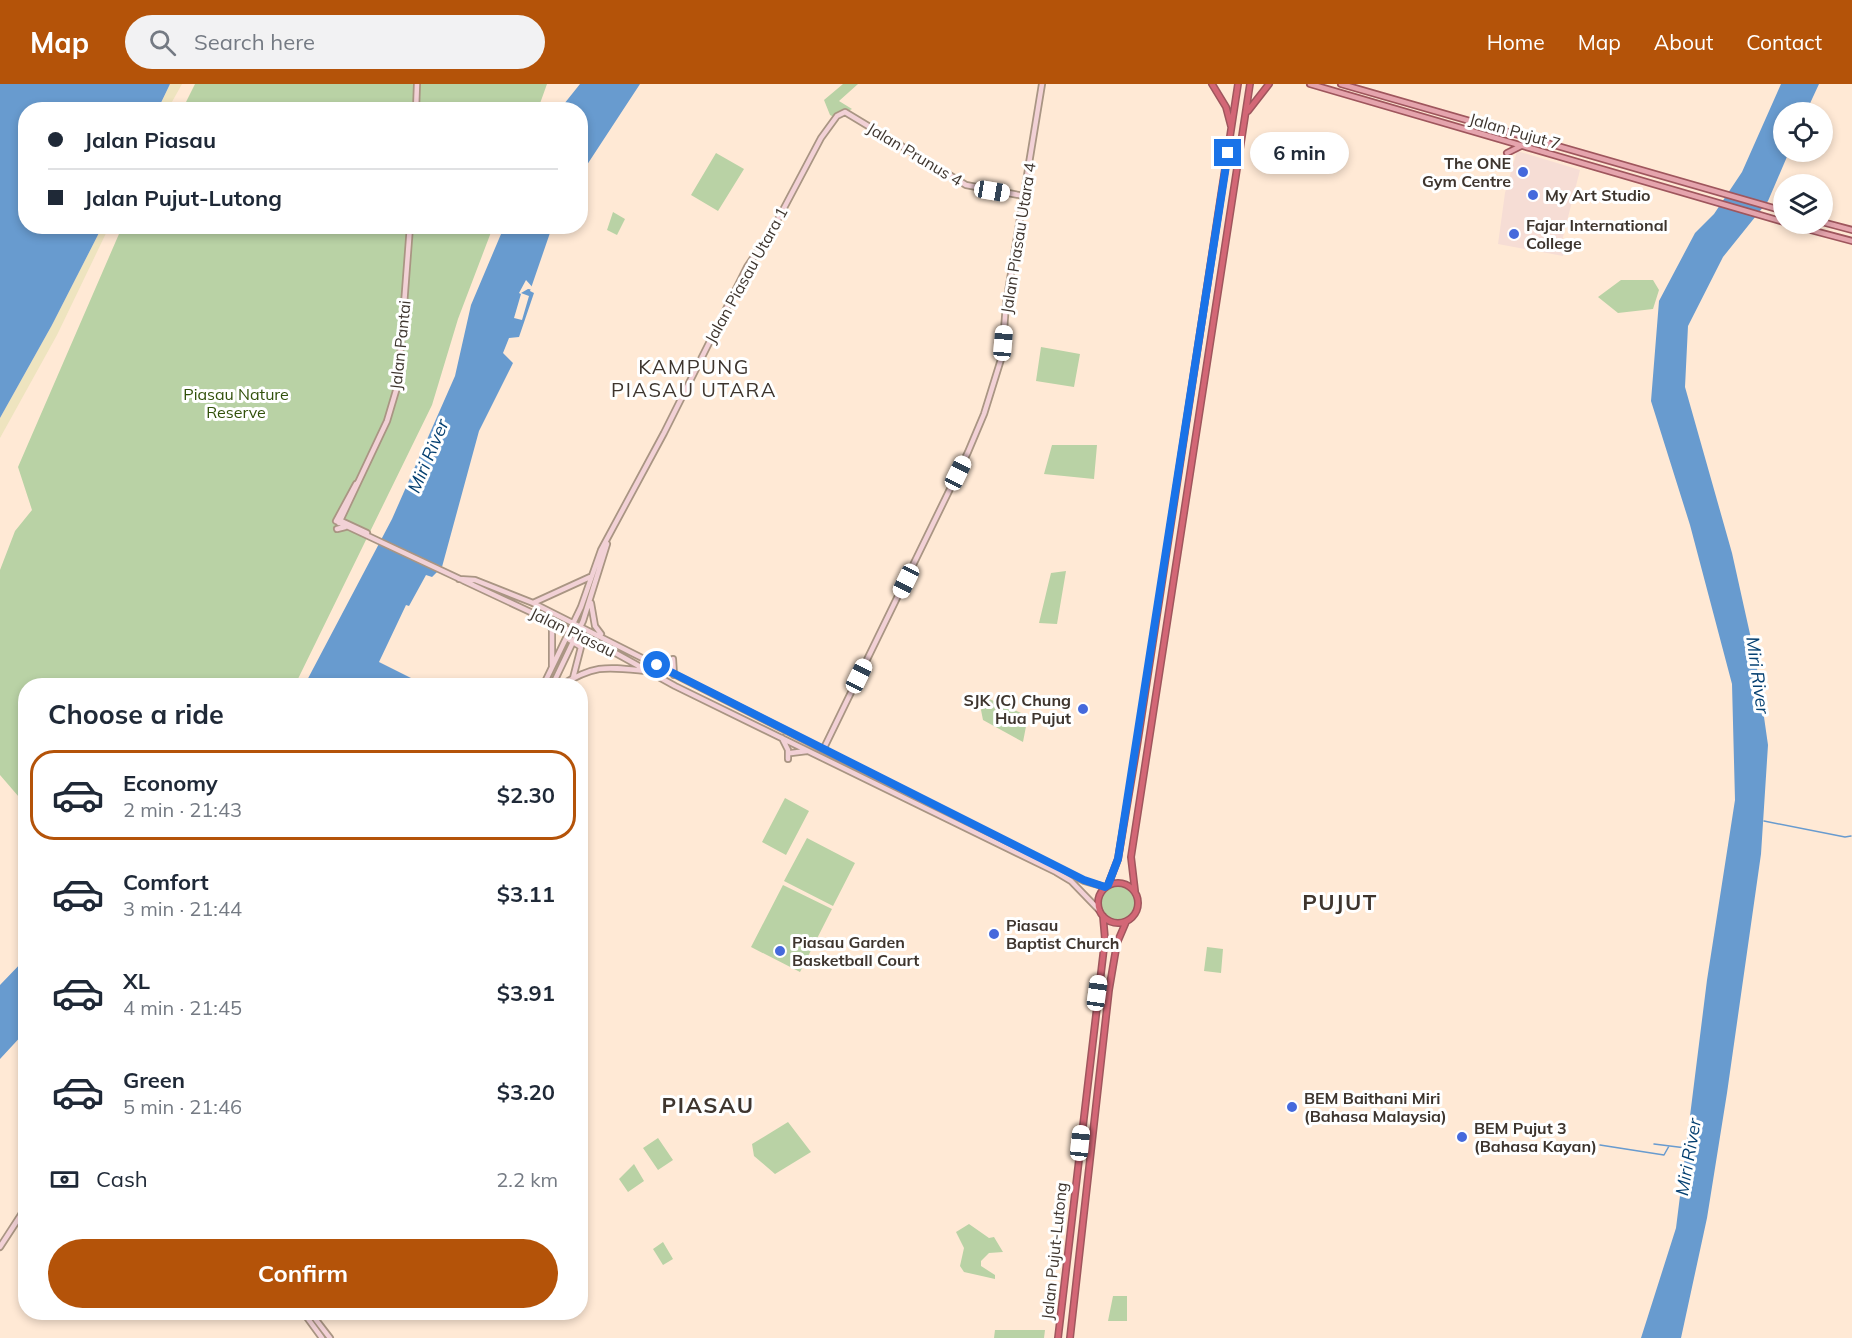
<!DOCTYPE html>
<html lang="en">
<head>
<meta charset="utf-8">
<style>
  body { margin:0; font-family:Mulish,sans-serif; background:#f2f2f3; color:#1f2937; height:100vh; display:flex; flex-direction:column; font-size:22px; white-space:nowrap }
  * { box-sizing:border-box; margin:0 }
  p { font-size:20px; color:#747a83 }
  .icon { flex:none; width:33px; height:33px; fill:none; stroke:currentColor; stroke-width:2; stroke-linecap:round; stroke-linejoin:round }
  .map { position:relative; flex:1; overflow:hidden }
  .panel { position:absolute; left:18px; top:594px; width:570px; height:642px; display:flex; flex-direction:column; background:#fff; border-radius:24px; box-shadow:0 3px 9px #0003 }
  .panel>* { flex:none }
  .top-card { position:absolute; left:18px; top:18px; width:570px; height:132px; border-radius:24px; box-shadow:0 3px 9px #0003; display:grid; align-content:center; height:132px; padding:0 30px; background:#fff }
  .tools { position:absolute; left:1773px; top:18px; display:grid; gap:12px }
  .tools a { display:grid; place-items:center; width:60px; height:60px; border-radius:50%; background:#fff; box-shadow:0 3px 9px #0003; font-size:30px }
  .end { position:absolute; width:27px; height:27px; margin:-14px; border:8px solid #1a73e8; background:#fff; box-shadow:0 0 0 3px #fff }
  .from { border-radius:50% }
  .bubble { position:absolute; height:42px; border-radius:21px; background:#fff; box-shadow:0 3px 9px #0003; font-size:20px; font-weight:700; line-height:42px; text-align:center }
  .car { position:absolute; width:18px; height:36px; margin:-18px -9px; border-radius:8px; box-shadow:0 0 4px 2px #0007; background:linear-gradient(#fff 24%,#345 0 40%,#fff 0 76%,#345 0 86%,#fff 0) }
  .top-card b { display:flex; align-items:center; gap:21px; height:57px; font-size:22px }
  .top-card b+b { border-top:2px solid #e0e1e3 }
  .top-card i { width:15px; height:15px; background:#1f2937 }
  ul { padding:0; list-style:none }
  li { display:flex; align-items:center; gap:18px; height:90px; margin:0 12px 9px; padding:0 18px; border:3px solid transparent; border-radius:24px }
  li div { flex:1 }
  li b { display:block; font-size:22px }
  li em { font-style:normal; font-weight:700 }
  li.on { border-color:#b45309 }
  li>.icon { width:54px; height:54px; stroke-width:1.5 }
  h2 { padding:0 30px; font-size:27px; line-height:72px }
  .pay { display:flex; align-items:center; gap:15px; height:66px; padding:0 30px; font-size:22px }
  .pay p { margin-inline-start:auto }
  .action { display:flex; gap:12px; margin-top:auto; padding:12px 30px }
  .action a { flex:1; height:69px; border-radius:36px; background:#b45309; color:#fff; font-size:24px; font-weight:700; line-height:69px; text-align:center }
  header { display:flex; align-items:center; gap:36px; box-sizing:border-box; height:84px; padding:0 30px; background:#b45309; color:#fff }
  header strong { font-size:28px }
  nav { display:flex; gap:33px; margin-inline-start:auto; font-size:21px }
  .search { width:420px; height:54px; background:#f2f2f3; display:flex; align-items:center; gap:15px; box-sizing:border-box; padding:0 21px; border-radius:33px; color:#747a83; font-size:22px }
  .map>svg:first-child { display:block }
  .commercial { fill:#f6ddd5 }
  .green { fill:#b9d2a5 }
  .sand { fill:#eee4bf }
  .water { fill:#689bcf }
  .pier { fill:#ffe9d5 }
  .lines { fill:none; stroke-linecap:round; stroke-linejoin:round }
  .stream { stroke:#689bcf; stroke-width:1.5 }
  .secondary-casing { stroke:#a99583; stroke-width:8 }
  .primary-casing { stroke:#9f565d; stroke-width:8 }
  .highway-casing { stroke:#9f565d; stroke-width:8 }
  .secondary { stroke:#f2d1d6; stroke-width:4.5 }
  .primary { stroke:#e5a4ad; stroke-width:4.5 }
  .highway { stroke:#d36776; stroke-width:5 }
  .route { stroke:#1a73e8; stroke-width:8 }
  .poi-dot { fill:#4569dc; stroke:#fff; stroke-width:2 }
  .labels { text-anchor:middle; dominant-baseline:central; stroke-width:6; stroke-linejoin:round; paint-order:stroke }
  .street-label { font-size:16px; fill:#3e352e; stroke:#fff }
  .poi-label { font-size:16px; font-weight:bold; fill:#3e352e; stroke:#fff; text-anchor:start }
  .park-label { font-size:16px; fill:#31500a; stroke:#fff }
  .water-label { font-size:18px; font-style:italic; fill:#054071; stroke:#fff }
  .quarter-label { font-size:20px; letter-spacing:1.5px; fill:#3e352e; stroke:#fff }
  .district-label { font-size:22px; font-weight:bold; letter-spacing:1.5px; fill:#3e352e; stroke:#fff }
</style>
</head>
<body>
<header>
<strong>Map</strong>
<div class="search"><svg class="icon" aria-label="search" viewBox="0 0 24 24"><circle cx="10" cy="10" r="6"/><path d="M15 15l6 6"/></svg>Search here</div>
<nav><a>Home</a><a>Map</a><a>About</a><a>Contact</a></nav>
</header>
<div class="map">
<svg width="1852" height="1254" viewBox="0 0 1852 1254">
  <rect width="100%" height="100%" fill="#ffe9d5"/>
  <path class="commercial" d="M1517,67L1580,86L1563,153V172L1498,160L1505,109Z"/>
  <path class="green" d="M195,0H547L538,25L182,26Z
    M843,0H858L839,17L852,25L848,27H839L834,33L830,31L824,16Z
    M716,69L744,85L718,127L691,111Z
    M613,128L625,135L617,151L607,146Z
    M122,143H493L458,235L432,321L295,601L26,602L25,720L0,691V486L15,447L32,426L18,383Z
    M1621,196H1653L1659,206L1653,225L1618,229L1598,213Z
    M1041,263L1080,270L1074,303L1036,297Z
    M1052,361H1097L1094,395L1044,390Z
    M1066,487L1057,540L1039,539L1051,489Z
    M987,614L1028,632L1023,658L983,636L981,626Z
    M785,714L809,727L786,771L762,758Z
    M807,754L855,779L833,822L784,797Z
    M783,801L832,825L800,888L751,863Z
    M1101 819a17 17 0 1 1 34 0a17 17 0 1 1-34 0Z
    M1207,863L1223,865L1221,889L1204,887Z
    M788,1038L811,1068L775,1090L754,1072L752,1060Z
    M658,1054L673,1076L658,1086L643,1064Z
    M634,1080L644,1097L628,1108L619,1095Z
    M969,1140L989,1154L994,1153L1003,1168L989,1169L981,1177V1182L995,1191V1195L964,1188L960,1182L964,1164L956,1148Z
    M663,1158L673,1175L663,1181L653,1165Z
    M1113,1212H1127V1237H1108Z
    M995,1246H1045L1044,1254H994Z"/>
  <path class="sand" d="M170,0H182L168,25L158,26Z
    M102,143H109L57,251L0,354V334L52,241Z"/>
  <path class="water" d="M0,0H170L158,25L26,26V142L102,143L52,241L0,334Z
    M580,0H640L581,90L580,26L560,25Z
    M1781,0H1819L1806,28H1784V68H1789L1768,117L1723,173L1688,242L1685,303L1732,469L1756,577L1768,661L1761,770L1727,1009L1707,1134L1681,1254H1641L1676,1144L1707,896L1735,716L1732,600L1690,441L1651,317L1659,217L1695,149L1714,130L1742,88Z
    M504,143H552L530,207L534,209L519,253L509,254L503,269L513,279L479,347L442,483L432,493L426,491L409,522L406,521L379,578L419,598L417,601H391L374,594L370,601L304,602L392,435L455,292L471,221Z
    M25,875V948L0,975V901Z"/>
  <path class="pier" d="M526,196L535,206L528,205L521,209L529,212L522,236L514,234L521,210L519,209Z"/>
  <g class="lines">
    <path class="stream" d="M1764,737L1845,753L1851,752
      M1654,1060L1686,1064
      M1600,1061L1664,1071L1669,1062"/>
    <defs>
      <path id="secondary" d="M416,26L417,0
        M356,400L336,437L601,561L675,602L1056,788L1071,797L1099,826
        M339,436L367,449
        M339,439L387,337L398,300L410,142
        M337,445L345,443
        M459,495L475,496L533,519L1084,797L1105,803
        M533,519L590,493
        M591,519L595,542L601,550
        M548,535L552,546V582
        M567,554L581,563L573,594
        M673,575L674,591
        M657,581L671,579
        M543,602L581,523L601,466L664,349L747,183L775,141L821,54L837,32L845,28L966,101L1024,112
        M552,602L583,537L607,460
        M560,602C595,580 607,583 646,587
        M782,654L788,666V675
        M823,666L968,368L984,330L1002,272L1006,220L1042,0
        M791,669L807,667
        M0,1163L26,1123
        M303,1228L322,1254
        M310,1228L330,1254"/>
      <path id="primary" d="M1310,0L1784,138
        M1341,0L1784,127
        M1507,69L1521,62
        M1822,138L1852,146
        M1788,140L1852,157"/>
      <path id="highway" d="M1212,0L1226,23L1231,42
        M1248,27L1269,0
        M1098 819a20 20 0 1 1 40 0a20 20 0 1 1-40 0Z
        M1108,801L1118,775L1137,662L1238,0
        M1135,807L1131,773L1250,0
        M1058,1254L1105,855L1103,832
        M1070,1254L1109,906L1117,859L1126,838"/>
    </defs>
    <use href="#secondary" class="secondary-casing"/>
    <use href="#primary" class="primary-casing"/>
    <use href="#highway" class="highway-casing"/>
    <use href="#secondary" class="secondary"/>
    <use href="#primary" class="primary"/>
    <use href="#highway" class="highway"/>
  </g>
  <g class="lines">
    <path class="route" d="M657,581L1084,796L1105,803L1108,801L1118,775L1228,69"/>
  </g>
  <g class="poi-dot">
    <circle cx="1523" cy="88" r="6"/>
    <circle cx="1533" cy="111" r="6"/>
    <circle cx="1514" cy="150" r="6"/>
    <circle cx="1083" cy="625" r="6"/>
    <circle cx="994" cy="850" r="6"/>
    <circle cx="780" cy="867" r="6"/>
    <circle cx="1292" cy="1023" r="6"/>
    <circle cx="1462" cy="1053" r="6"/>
  </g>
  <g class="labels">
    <g class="street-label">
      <text transform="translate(1515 47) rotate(16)">Jalan Pujut 7</text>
      <text transform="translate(915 70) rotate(31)">Jalan Prunus 4</text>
      <text transform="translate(1018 154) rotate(-81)">Jalan Piasau Utara 4</text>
      <text transform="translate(746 191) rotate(-61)">Jalan Piasau Utara 1</text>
      <text transform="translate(400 261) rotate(-84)">Jalan Pantai</text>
      <text transform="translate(573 548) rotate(26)">Jalan Piasau</text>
      <text transform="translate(1054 1167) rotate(-84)">Jalan Pujut-Lutong</text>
    </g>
    <g class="poi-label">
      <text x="1511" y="79" text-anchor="end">The ONE<tspan x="1511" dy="18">Gym Centre</tspan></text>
      <text x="1545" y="111">My Art Studio</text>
      <text x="1526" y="141">Fajar International<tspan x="1526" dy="18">College</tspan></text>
      <text x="1071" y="616" text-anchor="end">SJK (C) Chung<tspan x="1071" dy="18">Hua Pujut</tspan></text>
      <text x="1006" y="841">Piasau<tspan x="1006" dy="18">Baptist Church</tspan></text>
      <text x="792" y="858">Piasau Garden<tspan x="792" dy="18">Basketball Court</tspan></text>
      <text x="1304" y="1014">BEM Baithani Miri<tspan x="1304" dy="18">(Bahasa Malaysia)</tspan></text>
      <text x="1474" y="1044">BEM Pujut 3<tspan x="1474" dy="18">(Bahasa Kayan)</tspan></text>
    </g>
    <g class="park-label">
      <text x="236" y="310">Piasau Nature<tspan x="236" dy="18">Reserve</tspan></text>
    </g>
    <g class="water-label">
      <text transform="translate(428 372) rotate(-67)">Miri River</text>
      <text transform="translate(1758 591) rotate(82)">Miri River</text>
      <text transform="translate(1688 1073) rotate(-80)">Miri River</text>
    </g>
    <g class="quarter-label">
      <text x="694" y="282">KAMPUNG<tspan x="694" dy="23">PIASAU UTARA</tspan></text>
    </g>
    <g class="district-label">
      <text x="1340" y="818">PUJUT</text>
      <text x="708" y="1021">PIASAU</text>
    </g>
  </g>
</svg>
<div class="tools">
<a><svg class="icon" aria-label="locate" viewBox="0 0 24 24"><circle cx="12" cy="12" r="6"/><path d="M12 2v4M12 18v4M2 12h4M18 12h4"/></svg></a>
<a><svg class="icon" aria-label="layers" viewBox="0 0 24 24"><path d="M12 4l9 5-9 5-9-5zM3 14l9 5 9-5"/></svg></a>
</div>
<i class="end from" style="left:657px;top:581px"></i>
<i class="end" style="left:1228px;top:69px"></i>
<div class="bubble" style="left:1250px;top:48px;width:99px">6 min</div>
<i class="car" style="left:992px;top:107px;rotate:99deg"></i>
<i class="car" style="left:1003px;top:259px;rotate:5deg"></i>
<i class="car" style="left:958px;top:389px;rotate:26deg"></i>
<i class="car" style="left:906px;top:497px;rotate:206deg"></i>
<i class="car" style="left:859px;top:592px;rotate:26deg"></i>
<i class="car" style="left:1097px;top:909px;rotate:8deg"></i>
<i class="car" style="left:1080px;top:1059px;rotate:6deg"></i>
<div class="top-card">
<b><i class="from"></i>Jalan Piasau</b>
<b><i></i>Jalan Pujut-Lutong</b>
</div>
<section class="panel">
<h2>Choose a ride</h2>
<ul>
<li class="on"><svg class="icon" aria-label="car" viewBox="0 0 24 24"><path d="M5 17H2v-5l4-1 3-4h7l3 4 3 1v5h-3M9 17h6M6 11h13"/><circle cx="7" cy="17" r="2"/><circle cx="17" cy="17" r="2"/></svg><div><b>Economy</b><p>2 min · 21:43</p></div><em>$2.30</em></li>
<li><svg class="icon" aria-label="car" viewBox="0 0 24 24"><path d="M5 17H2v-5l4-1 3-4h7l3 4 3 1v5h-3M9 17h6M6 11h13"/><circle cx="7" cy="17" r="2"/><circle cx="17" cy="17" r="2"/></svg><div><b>Comfort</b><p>3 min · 21:44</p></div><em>$3.11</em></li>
<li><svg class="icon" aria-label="car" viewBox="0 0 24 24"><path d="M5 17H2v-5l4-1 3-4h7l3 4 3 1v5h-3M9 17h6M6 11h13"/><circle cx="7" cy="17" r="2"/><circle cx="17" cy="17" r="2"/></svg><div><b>XL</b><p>4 min · 21:45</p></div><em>$3.91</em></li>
<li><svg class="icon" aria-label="car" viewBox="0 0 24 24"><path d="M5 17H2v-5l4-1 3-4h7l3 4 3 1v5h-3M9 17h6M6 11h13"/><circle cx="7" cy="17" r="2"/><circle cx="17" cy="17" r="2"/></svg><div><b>Green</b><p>5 min · 21:46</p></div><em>$3.20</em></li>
</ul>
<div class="pay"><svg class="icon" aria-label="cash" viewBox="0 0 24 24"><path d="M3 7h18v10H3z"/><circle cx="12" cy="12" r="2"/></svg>Cash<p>2.2 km</p></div>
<div class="action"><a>Confirm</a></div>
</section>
</div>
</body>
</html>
